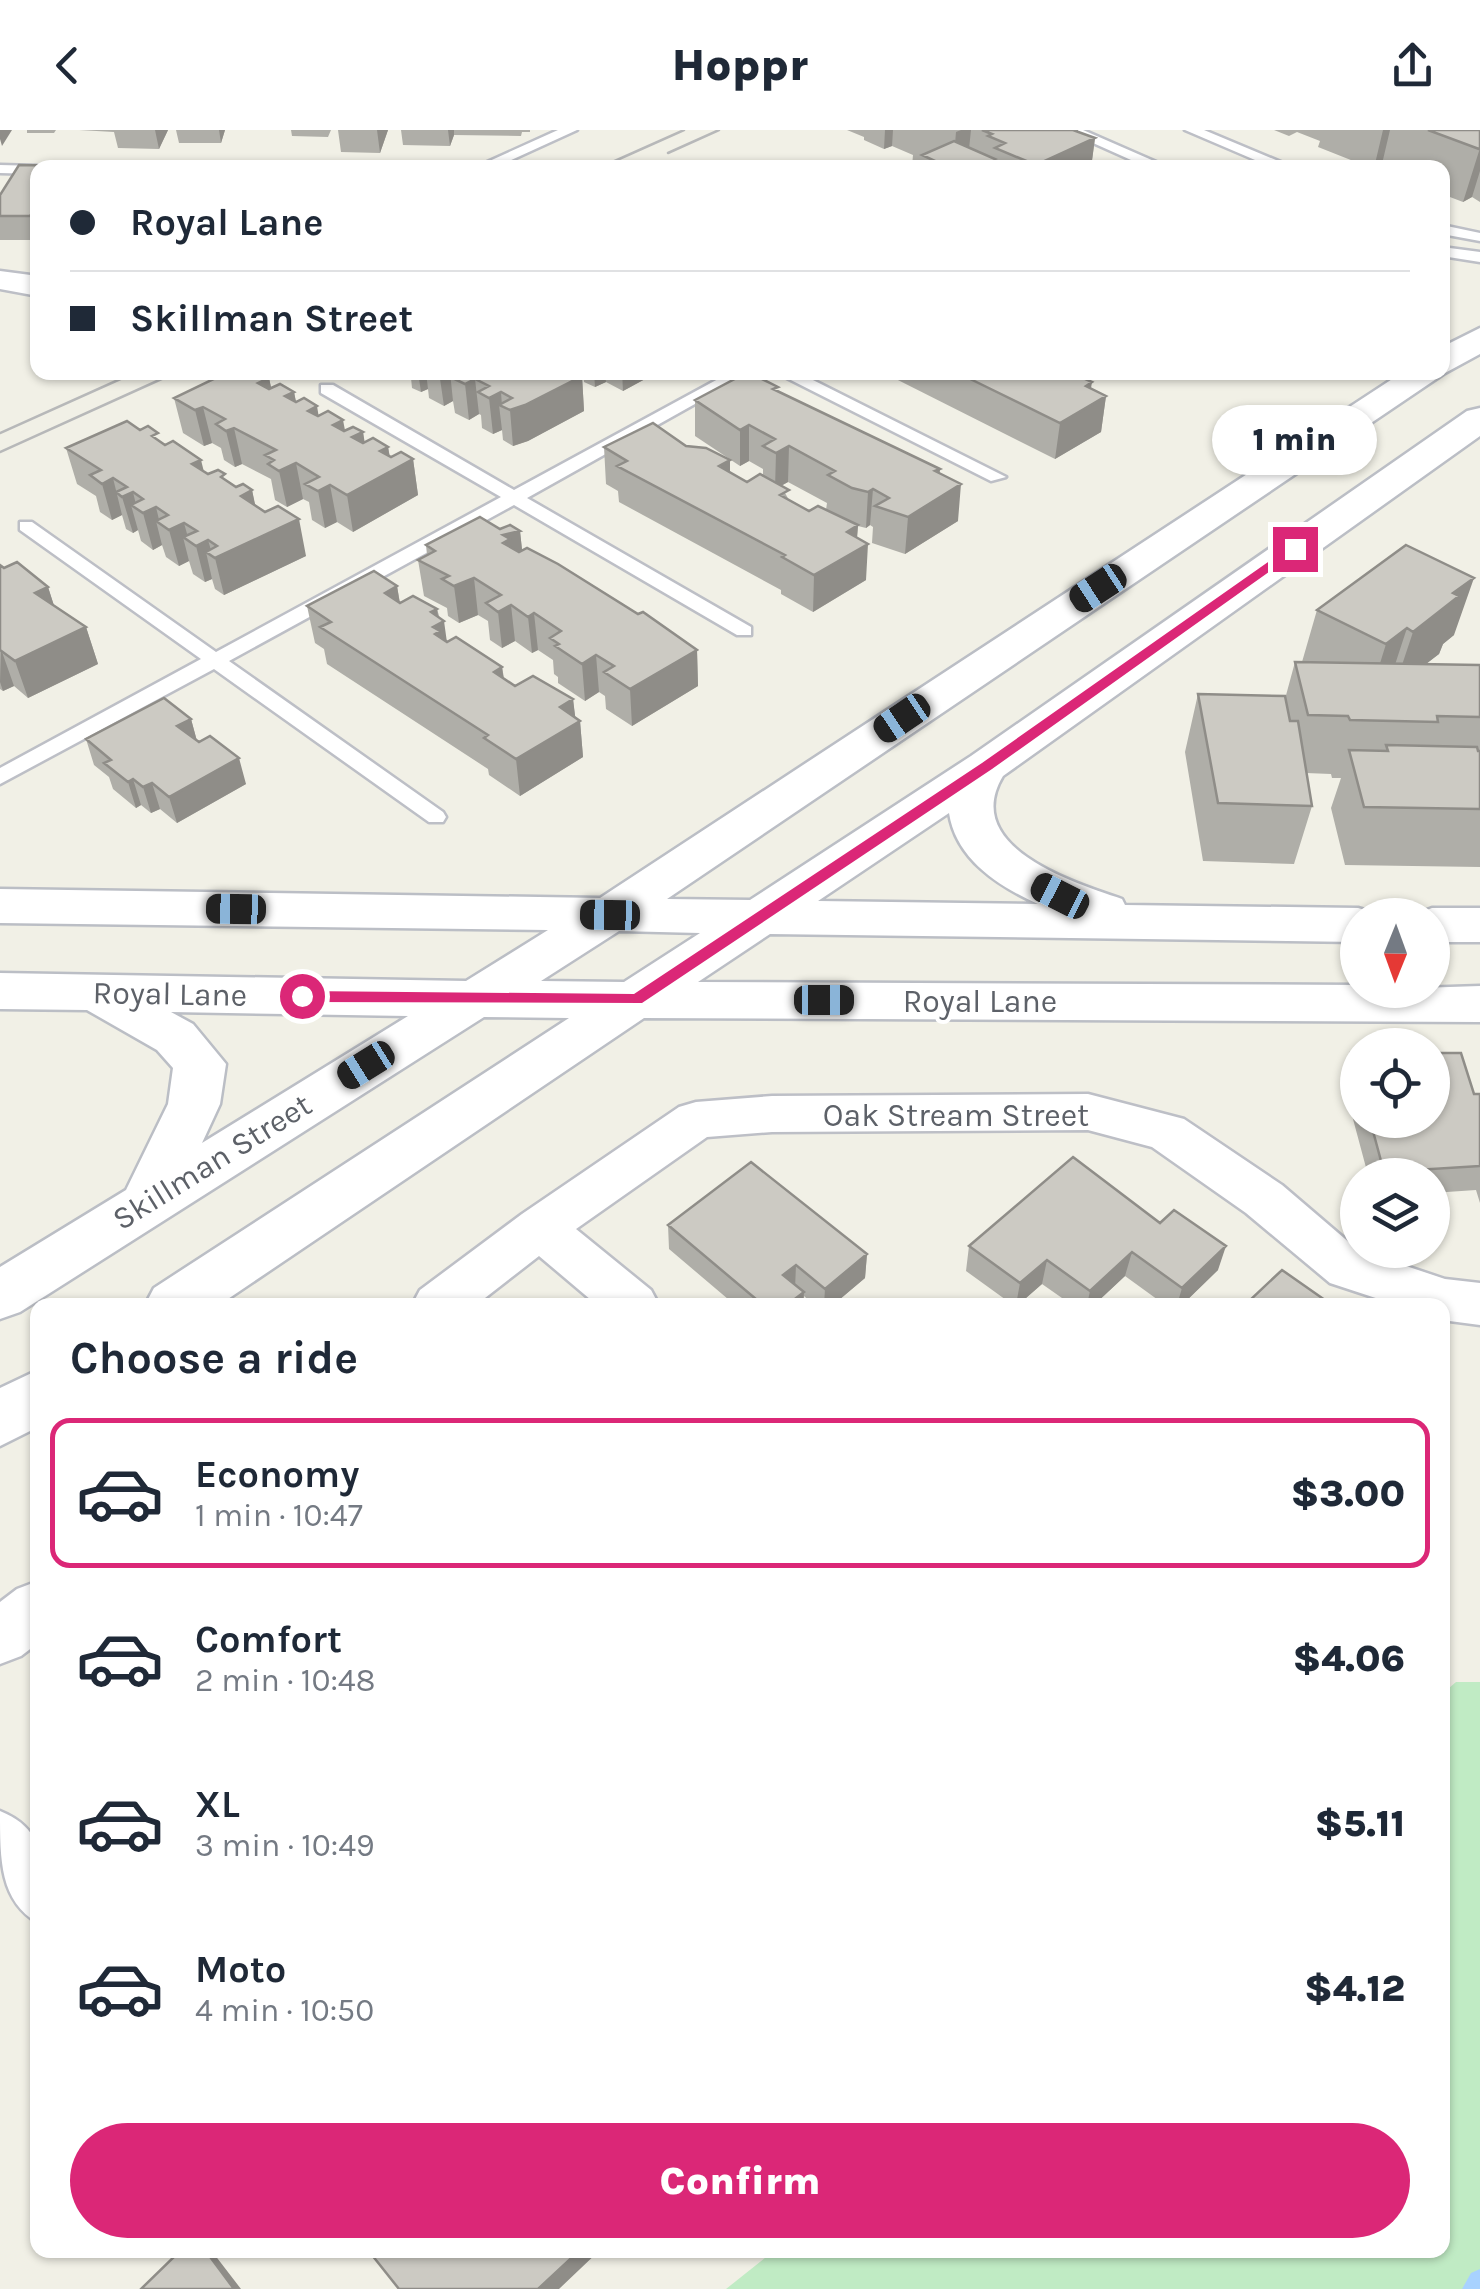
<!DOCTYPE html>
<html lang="en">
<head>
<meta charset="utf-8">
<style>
  body { margin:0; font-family:Karla,sans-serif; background:#f6f6f7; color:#1f2937; height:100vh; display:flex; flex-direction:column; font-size:38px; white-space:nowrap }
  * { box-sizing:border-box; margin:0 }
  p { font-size:32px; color:#747a83 }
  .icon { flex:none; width:55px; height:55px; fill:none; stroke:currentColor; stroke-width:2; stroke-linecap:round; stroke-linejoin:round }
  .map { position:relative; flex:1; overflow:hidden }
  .details { position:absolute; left:30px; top:1168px; width:1420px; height:960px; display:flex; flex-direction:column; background:#fff; border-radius:20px; box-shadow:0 2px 8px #0004 }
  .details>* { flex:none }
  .guide { position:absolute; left:30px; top:30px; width:1420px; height:220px; border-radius:20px; box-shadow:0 2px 8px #0004; display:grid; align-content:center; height:220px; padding:0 40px; background:#fff }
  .needle { width:65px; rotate:181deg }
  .controls { position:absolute; left:1340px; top:768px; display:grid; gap:20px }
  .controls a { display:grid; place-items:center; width:110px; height:110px; border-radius:50%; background:#fff; box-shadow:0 2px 8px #0004; font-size:50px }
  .end { position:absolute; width:45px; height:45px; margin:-22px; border:12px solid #db2777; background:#fff; box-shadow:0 0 0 5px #fff }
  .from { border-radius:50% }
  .bubble { position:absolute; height:70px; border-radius:35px; background:#fff; box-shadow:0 2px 8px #0004; font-size:32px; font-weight:800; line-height:70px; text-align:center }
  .car { position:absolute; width:30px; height:60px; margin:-30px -15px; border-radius:12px; box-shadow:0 0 8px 2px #0007; background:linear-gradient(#222 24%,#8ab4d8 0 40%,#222 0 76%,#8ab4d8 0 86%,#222 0) }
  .guide b { display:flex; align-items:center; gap:35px; height:95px; font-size:38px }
  .guide b+b { border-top:2px solid #e0e1e3 }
  .guide i { width:25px; height:25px; background:#1f2937 }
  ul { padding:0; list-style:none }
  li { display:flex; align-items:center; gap:30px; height:150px; margin:0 20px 15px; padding:0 20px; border:5px solid transparent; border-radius:20px }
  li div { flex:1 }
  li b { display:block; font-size:38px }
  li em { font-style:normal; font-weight:800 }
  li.on { border-color:#db2777 }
  li>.icon { width:90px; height:90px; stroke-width:1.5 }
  h2 { padding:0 40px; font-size:45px; line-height:120px }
  .button { display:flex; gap:20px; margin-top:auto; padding:20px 40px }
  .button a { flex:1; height:115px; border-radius:60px; background:#db2777; color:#fff; font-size:40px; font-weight:800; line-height:115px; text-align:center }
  header { display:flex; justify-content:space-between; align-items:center; height:130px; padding:0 40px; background:#fff; font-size:45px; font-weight:800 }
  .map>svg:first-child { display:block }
  .green { fill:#c0ebc4 }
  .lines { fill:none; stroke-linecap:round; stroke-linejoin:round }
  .stream { fill:#a8d2ff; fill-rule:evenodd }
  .lane-casing { stroke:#bdbfc6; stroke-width:5 }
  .street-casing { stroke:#bdbfc6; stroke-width:5 }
  .secondary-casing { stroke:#bbbec5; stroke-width:5 }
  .lane { fill:#fff; fill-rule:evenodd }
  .street { fill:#fff; fill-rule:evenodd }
  .secondary { fill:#fff; fill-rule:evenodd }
  .tram { stroke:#b7b8b9; stroke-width:2.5 }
  .wall { fill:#afaea8; fill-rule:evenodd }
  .shaded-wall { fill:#8f8d88 }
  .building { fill:#cccac3; stroke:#8f8d88; stroke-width:2.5 }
  .route { fill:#db2777 }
  .labels { text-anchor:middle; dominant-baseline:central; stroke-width:8; stroke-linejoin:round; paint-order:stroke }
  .street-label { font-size:32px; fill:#5d6168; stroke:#fff }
</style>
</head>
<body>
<header><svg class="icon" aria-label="back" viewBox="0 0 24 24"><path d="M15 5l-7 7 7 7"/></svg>Hoppr<svg class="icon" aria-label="share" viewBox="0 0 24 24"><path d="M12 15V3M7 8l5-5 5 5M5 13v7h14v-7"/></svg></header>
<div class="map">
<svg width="1480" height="2159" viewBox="0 0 1480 2159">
  <rect width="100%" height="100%" fill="#f1f0e6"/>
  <path class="green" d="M1456,1552H1480V2159H726L775,2120H1442V1564Z"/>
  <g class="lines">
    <path class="stream" d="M1480,2139V2159H1462L1471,2143Z"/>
    <defs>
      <path id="lane" d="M558,0H577L494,38H474Z
        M1064,0H1083L1170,38H1149Z
        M1185,0H1204L1295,38H1274Z
        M0,35L38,36L43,38H38V44L0,43Z
        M1442,95L1480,103V111L1442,104Z
        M1442,117L1480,122V132L1442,126Z
        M731,242H752L527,368L751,497V505H737L514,375L229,531L443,682L446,687L443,692H429L214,539L0,654V638L201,529L20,400V392H32L216,522L501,367L321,263V255H333L514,360Z
        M775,242H797L1006,347L991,351Z"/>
      <path id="street" d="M0,141L38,146V166L0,159Z
        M1088,964L1184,989L1282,1055L1358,1120L1445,1149L1480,1153V1195L1442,1190V1175H1397L1330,1153L1246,1083L1152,1017L1088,1000L772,1002L707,1007L576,1099L651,1160L659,1175H597L539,1126L476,1175H412L420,1160L522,1084L679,977L696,972L772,966Z
        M38,1451V1513L21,1526L0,1534V1472L17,1459Z
        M0,1681C54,1703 38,1742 38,1793C0,1771 0,1731 0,1681Z"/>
      <path id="secondary" d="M1480,198V224L1445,243L667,769L750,770L971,626L1467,281L1480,278V306L1003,646C960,717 1074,753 1122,769L1125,775L1358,778L1375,783L1358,785V812L770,804L698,852L1358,855V860L1480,856V892L644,888L219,1175H145L154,1158L569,888L484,887L20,1182L0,1189V1137L126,1060L168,974L173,938L157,920L87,880L0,879V843L466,851L548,800L0,793V759L600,768L1403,242H1442V217ZM949,683C956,729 998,756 1038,774L818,771ZM619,801L700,803L624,852L541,851ZM171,882L408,886L202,1013L220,974L226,934L193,894Z
        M1432,778H1480V812H1432V785H1414Z
        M38,1240V1297L0,1316V1258Z"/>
    </defs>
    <use href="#lane" class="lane-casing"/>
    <use href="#street" class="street-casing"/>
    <use href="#secondary" class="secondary-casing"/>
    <use href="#lane" class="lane"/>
    <use href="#street" class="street"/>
    <use href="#secondary" class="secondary"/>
    <path class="tram" d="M668,23L719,0
      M599,38L684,0
      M0,303L136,242
      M0,322L177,242"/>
  </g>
  <path class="wall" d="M27,0H56L54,3H27Z
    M79,0H168L159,19L118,18L114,2Z
    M176,0H280H225L221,13H179Z
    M291,0H331L328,7L292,6Z
    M338,0H388L380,23L341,22Z
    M401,0H530V2H522L521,6L454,5L450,16L403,15Z
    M847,0H1078L1077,2L1095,8L1091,38H897L912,36L913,25L892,16L884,19L864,10V7Z
    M1274,0H1480V72L1472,67L1463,72L1442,64V38H1391L1382,34L1371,38L1318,17L1320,11L1297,2L1289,6Z
    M38,38V110H0V65Z
    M228,242H252V247L269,248L271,258L294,262L296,272L319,286L345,301L363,302L364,313L388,317L390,327L413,329L418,365L353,402L337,392L325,398L312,390L309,372L303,369L287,377L275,370L271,349L242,334L235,337L224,330L221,318L212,313L204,316L183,303L174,268Z
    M401,242H575L582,246L584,281L528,311L513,316L503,310L502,300L493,304L482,298L481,285L479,284L469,290L455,283L453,271L444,276L429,268L428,259L421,262L412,258L411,248Z
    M583,242H658L623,261L606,252L595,257L584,252Z
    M882,242H1070L1091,259L1106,266L1101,302L1055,329Z
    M777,261L940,339L939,343L958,391L905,424L872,413L873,397L870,395L866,398L858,396L857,407L866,450L813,482L781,464V460L619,372L618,361L606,354L604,317L686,316L747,352L763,345V339L749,331L740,336L695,306V270ZM788,352L827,373L826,380L809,381L789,370L781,356Z
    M140,300L208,344L227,351L236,357L252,360L255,376L306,426L224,465L215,459L212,449L205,452L193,444L189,431L179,436L166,427L162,415L153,420L141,411L138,400L133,403L126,399L122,385L112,390L100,382L96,366L77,354L66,318Z
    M500,399L520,401L522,420L697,520L698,556L632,596L606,579L605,566L599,562L585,571L558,553V547L554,544L553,530L538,520L532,523L515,511L502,518L490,510L488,491L478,485L459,493L448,486L447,478L424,466L418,430L427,425L426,415Z
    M0,435L48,457L54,476L86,497L98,534L28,568L14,556L3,561L0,559Z
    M397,456L400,473L437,479L447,512L502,537L504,548L515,556L573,569L575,587L580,591L583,627L520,666L489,645L488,639L327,534L324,519L315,513L307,476Z
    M1317,480L1454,505L1443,514L1439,524L1425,534L1480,535V737L1345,735L1331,678L1341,648H1332L1331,644L1306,643L1312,676L1294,734L1203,731L1185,622L1198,564L1285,569L1295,532H1302Z
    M191,589L197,611L246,654L177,693L160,679L151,683L141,675L136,678L113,659L109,647L94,635L86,609Z
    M1351,923H1358V990H1432L1474,964H1480V1073L1476,1060L1432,1063V1045H1368L1342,948Z
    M1073,1027L1218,1140L1182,1175H1165L1125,1146L1094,1175H1072L1042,1154L1018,1175H1013L966,1141L969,1116Z
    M668,1095L867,1124L865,1148L833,1175H814L804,1166L803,1175H735L669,1119Z"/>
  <path class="shaded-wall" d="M0,0H12L2,16L0,9Z
    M155,0H168L159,19Z
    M219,0H225L221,13Z
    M377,0H388L380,23Z
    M448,0H454V5L450,16Z
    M885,0H893L892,16L884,19Z
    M961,0H971L967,38H953L956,2Z
    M1062,0H1078L1075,17L1095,8L1091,38H1035Z
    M1383,0H1390L1382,34L1374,38Z
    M1480,18V41L1472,67L1463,72Z
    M995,29L994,38H976Z
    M35,79L38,89L37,111L30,86Z
    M418,242H426L428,259L421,262Z
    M439,242H450L453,271L444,276Z
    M594,242H605L606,252L595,257Z
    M622,242H658L623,261Z
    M582,246L584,281L528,311L513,316L510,280Z
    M269,248L277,284L258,253Z
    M475,249L479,284L469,290L465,254Z
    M1092,252L1088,277L1106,266L1101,302L1055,329L1060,293L1086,256Z
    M294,262L301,297L285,266Z
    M501,262L502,276L499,275L502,300L493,304L489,268Z
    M317,276L323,312L308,281Z
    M203,277L212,313L204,316L195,280Z
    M343,290L350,326L333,295Z
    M749,295V331L740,336V300Z
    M234,298L242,334L235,337L226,301Z
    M363,302L369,338L352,307Z
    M789,316L788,352L775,359L776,323Z
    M388,317L392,341L413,329L418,365L353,402L347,365L380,321Z
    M201,330L210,366L192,334Z
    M730,330V367L719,336Z
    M296,333L303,369L287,377L279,341Z
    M940,339L937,369L961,354L958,391L905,424L908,387L935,341Z
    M113,348L122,385L112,390L102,354Z
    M330,355L337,392L325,398L318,361Z
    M873,359L870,395L866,398L868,362Z
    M252,360L260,397L241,366Z
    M133,362L137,379L131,375L138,400L133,403L122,367Z
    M156,377L160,394L156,391L162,415L153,420L143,383Z
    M299,389L306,426L224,465L215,428Z
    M184,393L189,411L183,407L189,431L179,436L169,400Z
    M858,395L856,421L868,414L866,450L813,482L814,445L847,402Z
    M520,401L524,438L507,449L503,405Z
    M208,410L213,427L206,422L212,449L205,452L196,416Z
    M474,448L478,485L459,493L454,456Z
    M1474,448L1454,505L1443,514L1439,524L1394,559L1413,502L1453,463Z
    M397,456L403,493L385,463Z
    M48,457L60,494L35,463Z
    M511,475L515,511L502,518L498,482Z
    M437,479L439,493L444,491L449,527L439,533L431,482Z
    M534,483L538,520L532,523L528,487Z
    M86,497L98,534L28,568L15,531Z
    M1407,498L1388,556L1368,572L1386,514Z
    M1,519L14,556L3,561L0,552Z
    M697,520L698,556L632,596L630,559Z
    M596,525L599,562L585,571L582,534Z
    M502,537L507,574L494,542Z
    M573,569L576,593L580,591L583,627L520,666L516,629L560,577Z
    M191,589L198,615L177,596Z
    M239,628L246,654L177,693L169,667Z
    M133,649L141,675L136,678L128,652Z
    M152,653L160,679L151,683L143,657Z
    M1226,1116L1218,1140L1182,1175H1177L1182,1158Z
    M1132,1122L1125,1146L1094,1175H1087L1090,1161Z
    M867,1124L865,1148L833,1175H824L825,1159Z
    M1047,1130L1042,1154L1018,1175H1016L1020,1153Z
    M796,1135L795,1159L783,1145Z
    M804,1162L803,1175H787Z
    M205,2120H211L241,2159H234Z
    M580,2120H600L559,2159H538Z"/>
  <path class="building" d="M982,0H1073L1095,8L1036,35L995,18L1005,13L988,6L992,4Z
    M1428,0H1480V18L1479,19Z
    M954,11L995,29L976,38H950L922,25Z
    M219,33L231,38H210Z
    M906,33L915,38H897Z
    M19,35L138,37L38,38V79H35L30,86H0V65Z
    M228,242H243L250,248L260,243L269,248L258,253L269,259L280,254L294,262L285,266L296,272L304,268L317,276L308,281L318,286L328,281L343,290L333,295L344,301L353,297L363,302L352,307L363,313L373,308L388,317L380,321L391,327L401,322L413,329L347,365L330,355L318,361L305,354L319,347L296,333L279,341L268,334L274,330L265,325L276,320L234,298L226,301L216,294L225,289L203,277L195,280L174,268Z
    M459,242H575L582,246L525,275L510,280L499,275L512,268L501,262L489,268L478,262L489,256L475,249L465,254L450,247Z
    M748,242L778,257L773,259L940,339L935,341L961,354L908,387L875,376L889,368L873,359L868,362L852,358L828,345L835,341L789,316L776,323L763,316L775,309L749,295L740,300L695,270Z
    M956,242H1070L1092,252L1086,256L1106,266L1060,293Z
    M127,291L140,300L148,296L158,303L152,306L165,315L173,311L201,330L192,334L208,344L218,340L225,344L221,347L236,357L243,354L252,360L241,366L265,382L278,376L299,389L215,428L206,422L217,416L208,410L196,416L183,407L197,401L184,393L169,400L156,391L168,385L156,377L143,383L131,375L143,369L133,362L122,367L116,362L127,357L113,348L102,354L90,345L101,340L66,318Z
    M653,293L686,316L706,318L730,330L719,336L747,352L760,344L789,360L780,365L809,381L818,376L858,395L847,402L868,414L814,445L782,427L785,425L617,336L627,331L604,317Z
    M480,387L500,399L510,395L520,401L503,405L510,409L503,413L519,422L527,418L558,434L638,484L643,482L697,520L630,559L604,542L614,536L596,525L582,534L555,516L559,514L550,508L561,501L534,483L528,487L511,475L498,482L486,473L501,465L474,448L454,456L442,449L449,446L418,430L435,421L426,415Z
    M1406,415L1474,448L1453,463L1459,466L1413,502L1407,498L1386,514L1317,480Z
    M17,432L48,457L35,463L86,497L15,531L0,520V435L4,438Z
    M374,441L397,456L385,463L400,473L413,466L437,479L431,482L444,491L433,497L440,501L435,504L447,512L456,507L502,537L494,542L515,556L533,546L573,569L560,577L580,591L516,629L484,608L488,605L320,497L331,492L307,476Z
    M1295,532L1480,535V587L1437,586L1438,592L1350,590L1348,586L1308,585Z
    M1198,564L1285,566L1290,591H1298L1312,676L1218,673Z
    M164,568L191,589L177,596L199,612L210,606L239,628L169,667L152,653L143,657L133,649L128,652L104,633L111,630L86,609Z
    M1386,615L1477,617L1478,621H1480V679L1364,677L1349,620L1388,621Z
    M1351,923H1358V946Z
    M1432,923H1461L1474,964H1480V1036L1384,1042L1370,990H1432Z
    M1073,1027L1160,1093L1174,1080L1226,1116L1182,1158L1132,1122L1090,1161L1047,1130L1020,1153L969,1116Z
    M751,1032L867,1124L825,1159L796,1135L783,1145L804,1162L787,1175H763L668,1095Z
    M1282,1140L1332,1175H1255L1249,1171Z
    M181,2120H205L234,2159H141Z
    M368,2120H580L538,2159H399Z"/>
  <path class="route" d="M1291,416L1301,419L992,639L642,873L302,872L295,866L302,861L634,864L982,633Z"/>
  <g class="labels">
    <g class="street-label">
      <text transform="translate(170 864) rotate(1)">Royal Lane</text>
      <text x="980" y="871">Royal Lane</text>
      <text x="956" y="985">Oak Stream Street</text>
      <text transform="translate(212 1032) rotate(-32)">Skillman Street</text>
    </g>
  </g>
</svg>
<div class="controls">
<a><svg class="needle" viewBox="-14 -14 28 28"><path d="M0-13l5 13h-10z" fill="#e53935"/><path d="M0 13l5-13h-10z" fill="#747a83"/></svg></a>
<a><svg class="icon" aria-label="locate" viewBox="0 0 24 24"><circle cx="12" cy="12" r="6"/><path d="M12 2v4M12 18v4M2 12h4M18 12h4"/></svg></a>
<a><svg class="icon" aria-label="layers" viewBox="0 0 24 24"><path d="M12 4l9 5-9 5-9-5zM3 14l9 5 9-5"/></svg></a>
</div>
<i class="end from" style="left:302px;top:866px"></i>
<i class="end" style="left:1295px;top:419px"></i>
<div class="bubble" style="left:1212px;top:275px;width:165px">1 min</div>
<i class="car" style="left:1098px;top:458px;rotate:237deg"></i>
<i class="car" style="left:902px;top:588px;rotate:236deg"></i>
<i class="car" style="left:1060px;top:766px;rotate:297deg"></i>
<i class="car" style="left:236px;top:779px;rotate:271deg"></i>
<i class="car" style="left:610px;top:785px;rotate:271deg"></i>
<i class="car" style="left:824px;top:870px;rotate:90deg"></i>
<i class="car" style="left:366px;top:935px;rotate:238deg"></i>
<div class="guide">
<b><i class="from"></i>Royal Lane</b>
<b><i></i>Skillman Street</b>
</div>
<section class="details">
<h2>Choose a ride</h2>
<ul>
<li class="on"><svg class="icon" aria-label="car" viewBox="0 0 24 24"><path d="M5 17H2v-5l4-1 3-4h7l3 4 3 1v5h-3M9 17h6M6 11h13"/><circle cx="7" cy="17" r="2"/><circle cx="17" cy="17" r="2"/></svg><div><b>Economy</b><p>1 min · 10:47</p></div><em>$3.00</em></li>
<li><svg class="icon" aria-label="car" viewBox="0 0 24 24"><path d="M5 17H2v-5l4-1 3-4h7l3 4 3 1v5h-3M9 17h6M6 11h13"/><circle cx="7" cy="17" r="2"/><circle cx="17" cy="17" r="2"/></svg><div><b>Comfort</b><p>2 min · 10:48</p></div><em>$4.06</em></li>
<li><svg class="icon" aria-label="car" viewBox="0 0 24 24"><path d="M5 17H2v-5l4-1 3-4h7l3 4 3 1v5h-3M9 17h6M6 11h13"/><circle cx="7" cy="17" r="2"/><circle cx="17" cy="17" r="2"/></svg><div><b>XL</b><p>3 min · 10:49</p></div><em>$5.11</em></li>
<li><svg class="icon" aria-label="car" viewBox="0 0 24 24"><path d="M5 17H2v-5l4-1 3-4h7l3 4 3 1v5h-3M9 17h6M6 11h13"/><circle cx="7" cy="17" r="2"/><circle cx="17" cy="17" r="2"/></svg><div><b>Moto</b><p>4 min · 10:50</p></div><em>$4.12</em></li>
</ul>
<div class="button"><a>Confirm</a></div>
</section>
</div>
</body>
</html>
